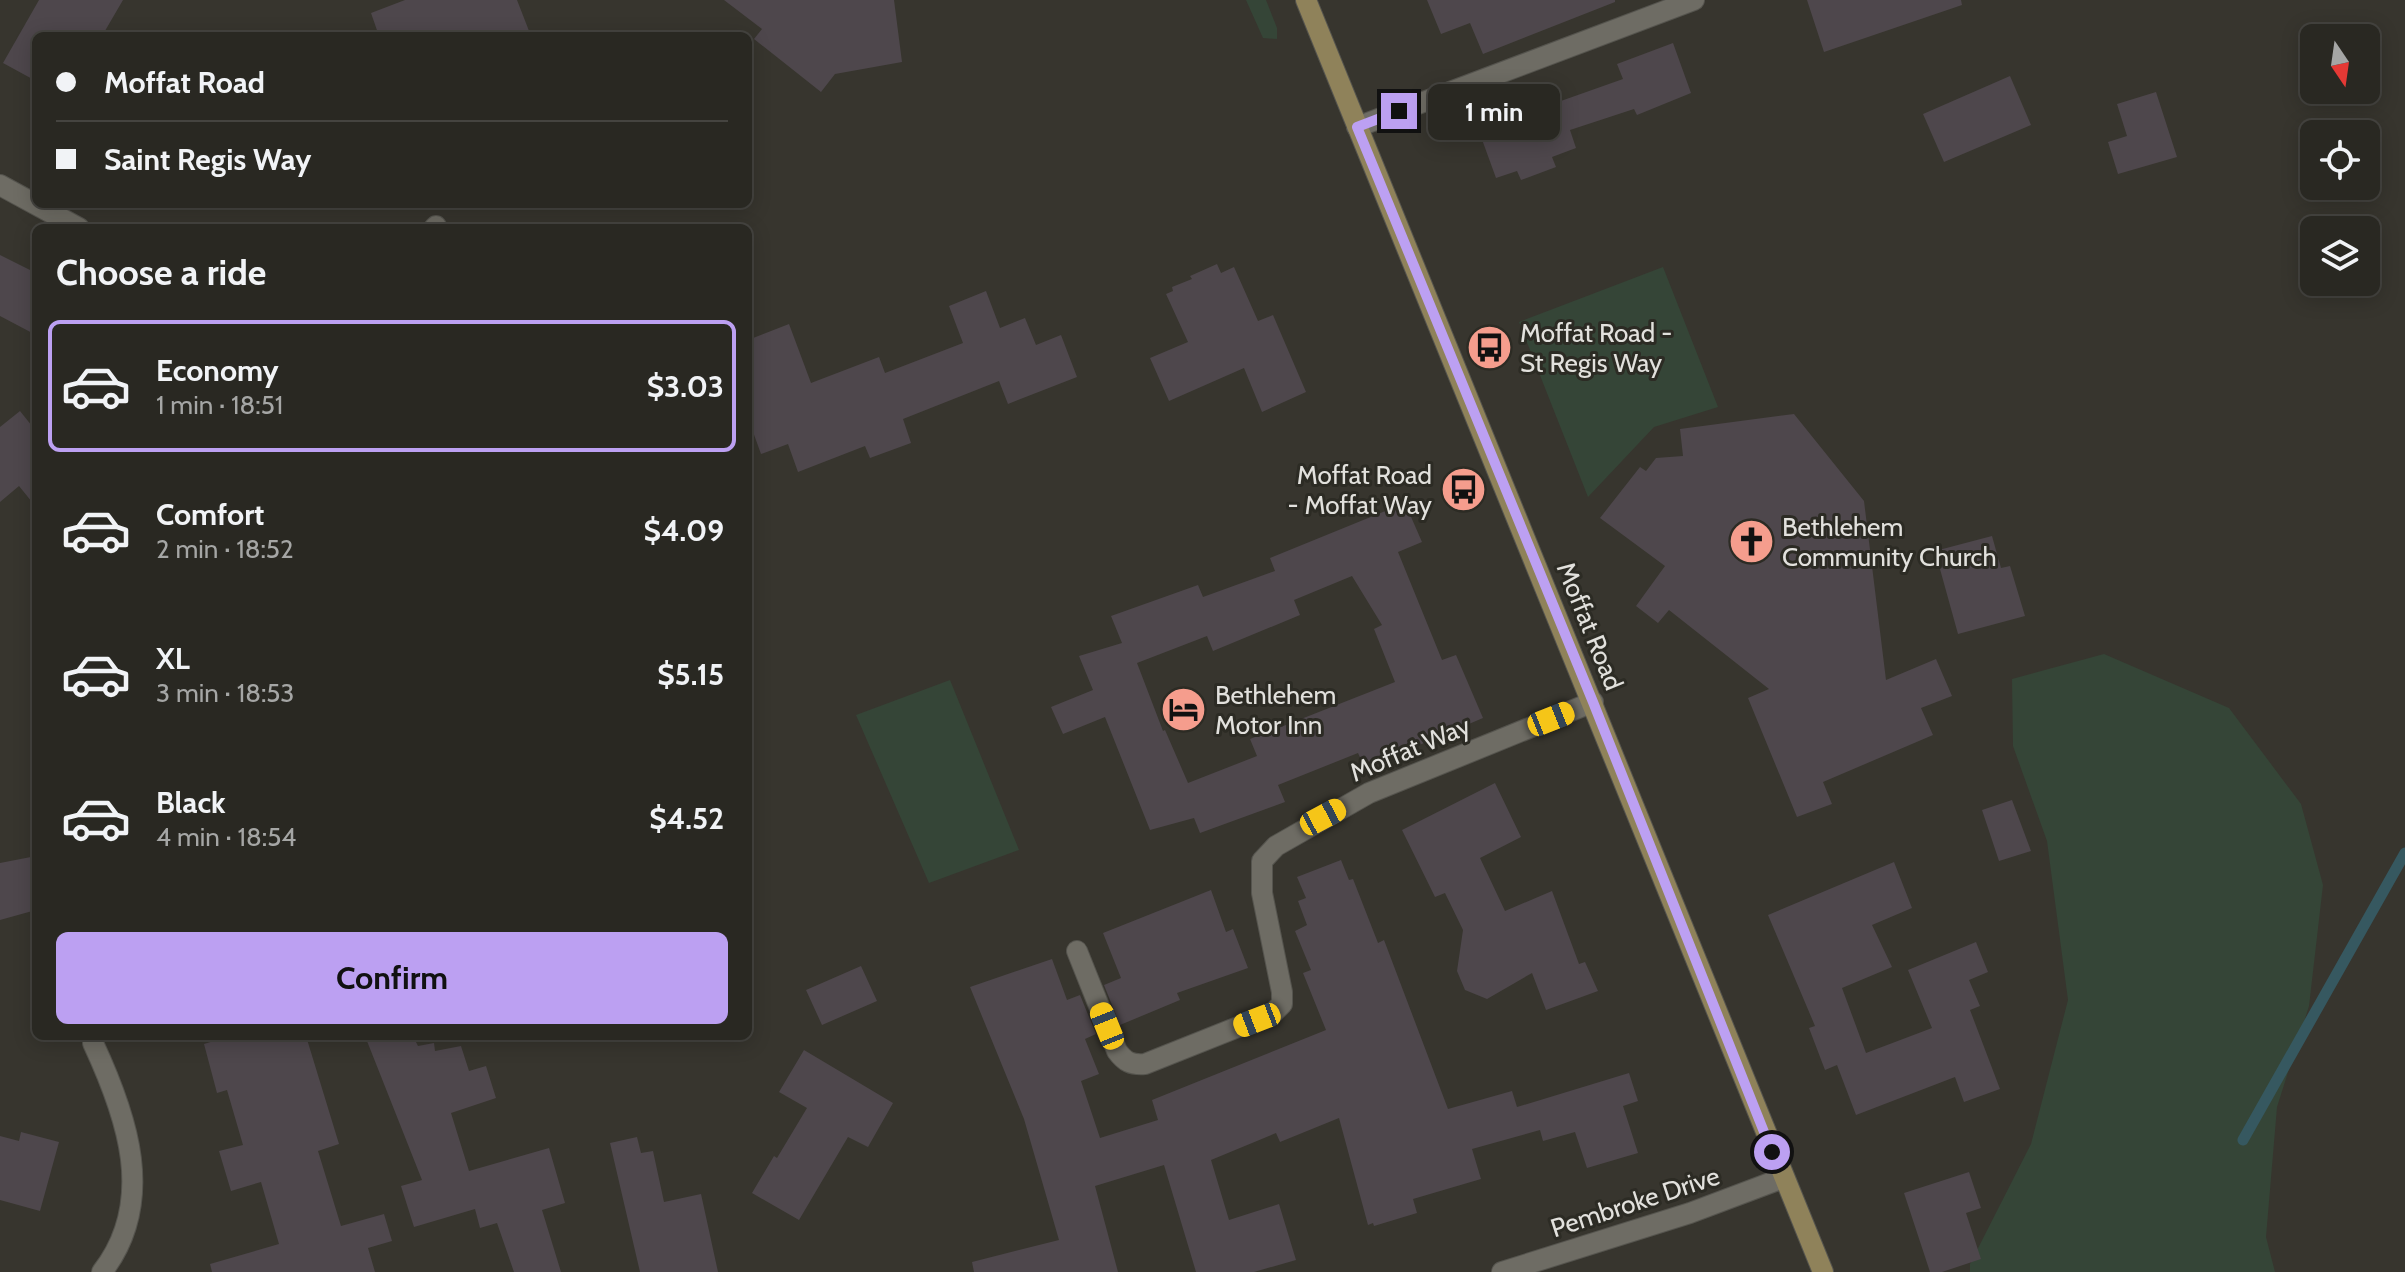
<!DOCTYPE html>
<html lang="en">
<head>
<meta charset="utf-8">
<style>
  body { margin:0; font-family:Cabin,sans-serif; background:#31302a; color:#f1f3f6; height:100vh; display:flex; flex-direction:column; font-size:30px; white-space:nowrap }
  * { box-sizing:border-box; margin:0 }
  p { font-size:26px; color:#a5a6a5 }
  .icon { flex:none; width:44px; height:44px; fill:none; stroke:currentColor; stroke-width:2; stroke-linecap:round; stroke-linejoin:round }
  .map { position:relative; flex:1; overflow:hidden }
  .sheet { position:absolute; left:32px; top:224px; width:720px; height:816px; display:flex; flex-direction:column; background:#292822; border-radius:12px; box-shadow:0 4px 20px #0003,0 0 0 2px #454440 }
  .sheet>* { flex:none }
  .guide { position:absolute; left:32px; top:32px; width:720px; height:176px; border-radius:12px; box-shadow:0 4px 20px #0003,0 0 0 2px #454440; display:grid; align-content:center; height:176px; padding:0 24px; background:#292822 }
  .needle { width:52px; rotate:167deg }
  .fabs { position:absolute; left:2300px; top:24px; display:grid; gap:16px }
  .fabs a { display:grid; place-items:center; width:80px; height:80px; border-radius:12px; background:#292822; box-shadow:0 4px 20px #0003,0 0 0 2px #454440; font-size:40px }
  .end { position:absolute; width:36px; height:36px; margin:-18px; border:10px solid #bca0f2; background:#111; box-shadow:0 0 0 4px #111 }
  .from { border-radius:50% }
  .bubble { position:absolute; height:56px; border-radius:12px; background:#292822; box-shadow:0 4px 20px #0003,0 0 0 2px #454440; font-size:26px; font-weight:800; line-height:56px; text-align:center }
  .car { position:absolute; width:24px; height:48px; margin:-24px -12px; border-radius:10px; box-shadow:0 0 6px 2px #0007; background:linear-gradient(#f5c518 24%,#345 0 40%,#f5c518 0 76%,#345 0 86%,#f5c518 0) }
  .guide b { display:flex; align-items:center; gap:28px; height:76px; font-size:30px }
  .guide b+b { border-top:2px solid #454440 }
  .guide i { width:20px; height:20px; background:#f1f3f6 }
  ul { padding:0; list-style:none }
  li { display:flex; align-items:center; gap:24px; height:132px; margin:0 16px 12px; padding:0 8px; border:4px solid transparent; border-radius:12px }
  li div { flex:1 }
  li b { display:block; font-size:30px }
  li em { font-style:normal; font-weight:800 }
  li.on { border-color:#bca0f2 }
  li>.icon { width:72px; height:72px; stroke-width:1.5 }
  h2 { padding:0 24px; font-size:36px; line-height:96px }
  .action { display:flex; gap:16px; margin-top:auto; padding:16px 24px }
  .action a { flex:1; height:92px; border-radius:12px; background:#bca0f2; color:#111; font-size:32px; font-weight:800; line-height:92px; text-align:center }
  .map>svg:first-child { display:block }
  .green { fill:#354537 }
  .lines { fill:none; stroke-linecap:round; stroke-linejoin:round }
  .stream { stroke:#365860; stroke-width:11 }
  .building { fill:#4e474c; fill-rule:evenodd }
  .minor-casing { stroke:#55544e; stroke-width:22 }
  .secondary-casing { stroke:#55544e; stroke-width:22 }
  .minor { stroke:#6e6c64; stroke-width:20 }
  .secondary { stroke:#8f825a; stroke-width:20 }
  .route { stroke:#bca0f2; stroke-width:10 }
  .labels { text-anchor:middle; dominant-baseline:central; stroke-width:6; stroke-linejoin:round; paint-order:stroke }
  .poi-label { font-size:26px; fill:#e2e1dd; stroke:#2c2b24; text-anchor:start }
  .street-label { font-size:26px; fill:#e2e1dd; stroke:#2c2b24 }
</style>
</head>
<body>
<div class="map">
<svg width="2405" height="1272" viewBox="0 0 2405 1272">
  <rect width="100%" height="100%" fill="#37352e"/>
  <path class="green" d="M1246,0H1266L1277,28V39L1263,38Z
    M1663,267L1718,407L1654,427L1588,497L1519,322Z
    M2104,654L2229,708L2301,804L2323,885L2309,1006L2277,1107L2266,1237L2275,1272H1970V1264L2031,1144L2068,1000L2047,841L2013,746L2012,679Z
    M950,680L1019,850L929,883L856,715Z"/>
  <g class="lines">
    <path class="stream" d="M2243,1140L2405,853"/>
  </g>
  <path class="building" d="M39,0H123L102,36H36V81L3,63Z
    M405,0H517L531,36H379L371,13Z
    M724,0H894L902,62L835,74L821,92L754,39L762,29Z
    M1427,0H1615V2L1483,54L1470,23L1441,34Z
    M1807,0H1961L1962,5L1824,52Z
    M1673,43L1691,93L1637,115L1634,109L1570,130L1576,148L1552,157L1556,167L1521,180L1517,171L1496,178L1480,134L1559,105L1558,102L1623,79L1617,64Z
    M2010,76L2031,125L1944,162L1923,114Z
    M2156,92L2177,157L2118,174L2108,142L2127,136L2117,104Z
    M0,255L36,273V335L0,316Z
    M1217,264L1221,273L1234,267L1258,321L1273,315L1306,392L1262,412L1244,368L1169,401L1150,358L1188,342L1166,294L1173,291L1172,287L1192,279L1190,276Z
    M986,291L1000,328L1025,318L1036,345L1061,335L1077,377L1008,404L999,381L903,419L911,443L870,458L865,446L798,472L788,444L761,454L748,418V340L789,324L811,383L879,357L885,373L963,343L949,306Z
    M20,411L36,431V507L19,486L0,502V427Z
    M1794,414L1864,501L1886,680L1936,659L1952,696L1921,708L1933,735L1823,782L1832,804L1797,817L1748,698L1769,689L1669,610L1658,623L1636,606L1665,566L1600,518L1640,467L1646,471L1656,458L1683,456L1680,429Z
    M1405,503L1422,542L1398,552L1442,660L1456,655L1483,718L1365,768L1358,753L1278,785L1285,802L1200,833L1194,818L1150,830L1105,717L1063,734L1051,707L1093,690L1079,656L1122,643L1111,616L1198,585L1203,597L1275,571L1270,558ZM1352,576L1382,625L1374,629L1395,682L1250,739L1257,756L1188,783L1165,730L1163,731L1137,663L1207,636L1213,651L1300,615L1294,600Z
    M1992,536L2001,568L2010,566L2025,616L1958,634L1935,551Z
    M1495,783L1521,837L1480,858L1505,911L1552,891L1579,964L1585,962L1598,991L1546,1010L1532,973L1487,999L1465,990L1457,971L1463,930L1445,893L1435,897L1402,830Z
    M2012,800L2031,851L1999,861L1982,810Z
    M36,856V910L0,920V863Z
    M1341,860L1349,880L1353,879L1378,943L1384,940L1448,1109L1512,1091L1517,1107L1629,1073L1638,1101L1623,1106L1638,1153L1587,1168L1575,1132L1543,1141L1540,1130L1472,1149L1481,1179L1413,1199L1417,1213L1374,1226L1373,1223L1368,1225L1339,1118L1280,1142L1276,1133L1211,1160L1229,1220L1279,1204L1296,1260L1254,1272H1196L1164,1165L1095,1186L1118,1272H974L972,1262L1059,1240L1024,1119L970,987L1052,959L1067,1000L1080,995L1096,1034L1085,1039L1099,1074L1081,1081L1100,1138L1158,1120L1152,1100L1326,1030L1303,973L1311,970L1295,931L1307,925L1298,901L1306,898L1297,877Z
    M1894,862L1912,908L1872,925L1892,967L1842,988L1866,1053L1932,1028L1908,970L1976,942L1988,972L1969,980L1980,1006L1970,1010L2000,1089L1964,1102L1955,1077L1856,1115L1837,1065L1825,1070L1809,1028L1815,1026L1768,915Z
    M1211,890L1226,932L1233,929L1248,968L1177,993L1180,1000L1120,1025L1104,985L1121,978L1103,933Z
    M861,966L877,1001L822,1025L806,990Z
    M230,1036H306L339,1144L318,1151L341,1226L384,1214L392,1241L368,1248L375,1272H212L210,1264L279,1244L261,1182L231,1191L219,1151L243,1145L227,1090L217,1093L204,1044Z
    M365,1036H413L418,1046L434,1043L435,1051L461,1046L469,1071L486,1066L496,1098L451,1113L469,1171L549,1148L565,1203L542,1210L561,1272H514L497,1223L480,1228L475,1209L414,1227L401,1186L422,1180Z
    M804,1050L893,1103L868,1147L848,1137L799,1220L752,1193L774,1156L777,1158L807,1108L779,1092Z
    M21,1132L59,1142L40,1211L0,1200V1136L19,1141Z
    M637,1137L641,1153L653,1151L664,1202L701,1194L718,1272H640L610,1143Z
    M1969,1172L1981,1208L1966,1213L1981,1259L1942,1272H1930L1904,1193Z"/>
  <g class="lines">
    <defs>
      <path id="minor" d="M1357,127L1694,0
        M0,185L79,228
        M434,228L436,226
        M1077,951L1117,1051C1125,1062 1131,1065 1145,1064L1273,1013L1282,1004V992L1262,893V861L1276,846L1369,793L1593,702
        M93,1043C127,1116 157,1201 102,1272
        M1502,1272L1690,1213L1783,1178"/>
      <path id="secondary" d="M1306,0L1823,1272"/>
    </defs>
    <use href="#minor" class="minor-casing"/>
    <use href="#secondary" class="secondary-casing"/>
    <use href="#minor" class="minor"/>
    <use href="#secondary" class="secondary"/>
  </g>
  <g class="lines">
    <path class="route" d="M1399,111L1357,127L1593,702L1772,1152"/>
  </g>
  <defs>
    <symbol id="bus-disc" viewBox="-11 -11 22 22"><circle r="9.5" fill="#f59d8d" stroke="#2c2b24"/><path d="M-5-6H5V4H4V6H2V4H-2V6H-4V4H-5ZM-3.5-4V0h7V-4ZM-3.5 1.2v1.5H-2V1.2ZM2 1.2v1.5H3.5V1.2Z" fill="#111"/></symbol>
    <symbol id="church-disc" viewBox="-11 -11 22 22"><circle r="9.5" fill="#f59d8d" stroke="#2c2b24"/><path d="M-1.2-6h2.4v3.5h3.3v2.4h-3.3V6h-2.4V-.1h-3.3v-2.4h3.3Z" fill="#111"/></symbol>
    <symbol id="hotel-disc" viewBox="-11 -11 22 22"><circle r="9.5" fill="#f59d8d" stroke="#2c2b24"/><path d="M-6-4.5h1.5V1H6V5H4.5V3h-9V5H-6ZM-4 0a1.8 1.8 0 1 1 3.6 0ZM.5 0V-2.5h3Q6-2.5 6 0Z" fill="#111"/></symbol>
  </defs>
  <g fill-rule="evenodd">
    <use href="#bus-disc" x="1464" y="322" width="51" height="51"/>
    <use href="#bus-disc" x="1438" y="464" width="51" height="51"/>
    <use href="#church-disc" x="1726" y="516" width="51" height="51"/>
    <use href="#hotel-disc" x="1158" y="684" width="51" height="51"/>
  </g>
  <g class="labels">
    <g class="poi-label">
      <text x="1520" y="333">Moffat Road -<tspan x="1520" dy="30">St Regis Way</tspan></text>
      <text x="1432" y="475" text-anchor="end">Moffat Road<tspan x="1432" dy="30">- Moffat Way</tspan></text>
      <text x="1782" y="527">Bethlehem<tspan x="1782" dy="30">Community Church</tspan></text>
      <text x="1215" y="695">Bethlehem<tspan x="1215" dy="30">Motor Inn</tspan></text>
    </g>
    <g class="street-label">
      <text transform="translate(1590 626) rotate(68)">Moffat Road</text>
      <text transform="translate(1410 749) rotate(-23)">Moffat Way</text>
      <text transform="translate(1635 1202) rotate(-18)">Pembroke Drive</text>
    </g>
  </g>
</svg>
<div class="fabs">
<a><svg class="needle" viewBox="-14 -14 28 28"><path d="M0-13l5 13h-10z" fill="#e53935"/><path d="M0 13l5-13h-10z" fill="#a5a6a5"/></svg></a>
<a><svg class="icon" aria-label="locate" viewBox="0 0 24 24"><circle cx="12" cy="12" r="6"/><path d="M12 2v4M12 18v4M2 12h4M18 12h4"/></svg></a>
<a><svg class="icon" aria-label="layers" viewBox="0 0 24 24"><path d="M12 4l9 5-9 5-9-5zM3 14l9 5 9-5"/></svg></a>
</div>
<i class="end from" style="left:1772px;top:1152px"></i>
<i class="end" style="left:1399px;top:111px"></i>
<div class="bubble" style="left:1428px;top:84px;width:132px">1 min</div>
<i class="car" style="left:1551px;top:719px;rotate:68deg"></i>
<i class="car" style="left:1323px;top:817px;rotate:62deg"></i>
<i class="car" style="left:1257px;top:1020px;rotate:249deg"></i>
<i class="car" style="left:1107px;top:1026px;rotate:338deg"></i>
<div class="guide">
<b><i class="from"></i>Moffat Road</b>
<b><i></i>Saint Regis Way</b>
</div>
<section class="sheet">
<h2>Choose a ride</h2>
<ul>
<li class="on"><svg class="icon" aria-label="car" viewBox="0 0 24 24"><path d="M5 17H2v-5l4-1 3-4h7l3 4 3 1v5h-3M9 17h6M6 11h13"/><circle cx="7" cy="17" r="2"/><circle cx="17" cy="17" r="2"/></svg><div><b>Economy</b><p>1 min · 18:51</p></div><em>$3.03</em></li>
<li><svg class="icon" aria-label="car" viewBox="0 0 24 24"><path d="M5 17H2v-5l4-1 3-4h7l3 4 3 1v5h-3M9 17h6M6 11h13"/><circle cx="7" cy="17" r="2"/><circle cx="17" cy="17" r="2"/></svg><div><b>Comfort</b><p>2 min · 18:52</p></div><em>$4.09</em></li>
<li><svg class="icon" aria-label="car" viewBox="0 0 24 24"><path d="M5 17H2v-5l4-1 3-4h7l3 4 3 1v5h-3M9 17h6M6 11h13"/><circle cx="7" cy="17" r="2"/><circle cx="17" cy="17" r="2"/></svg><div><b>XL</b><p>3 min · 18:53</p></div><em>$5.15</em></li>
<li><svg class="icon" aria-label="car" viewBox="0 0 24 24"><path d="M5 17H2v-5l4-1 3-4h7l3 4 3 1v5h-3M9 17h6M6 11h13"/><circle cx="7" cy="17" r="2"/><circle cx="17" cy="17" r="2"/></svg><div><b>Black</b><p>4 min · 18:54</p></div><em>$4.52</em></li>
</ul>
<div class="action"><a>Confirm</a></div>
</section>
</div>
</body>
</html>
